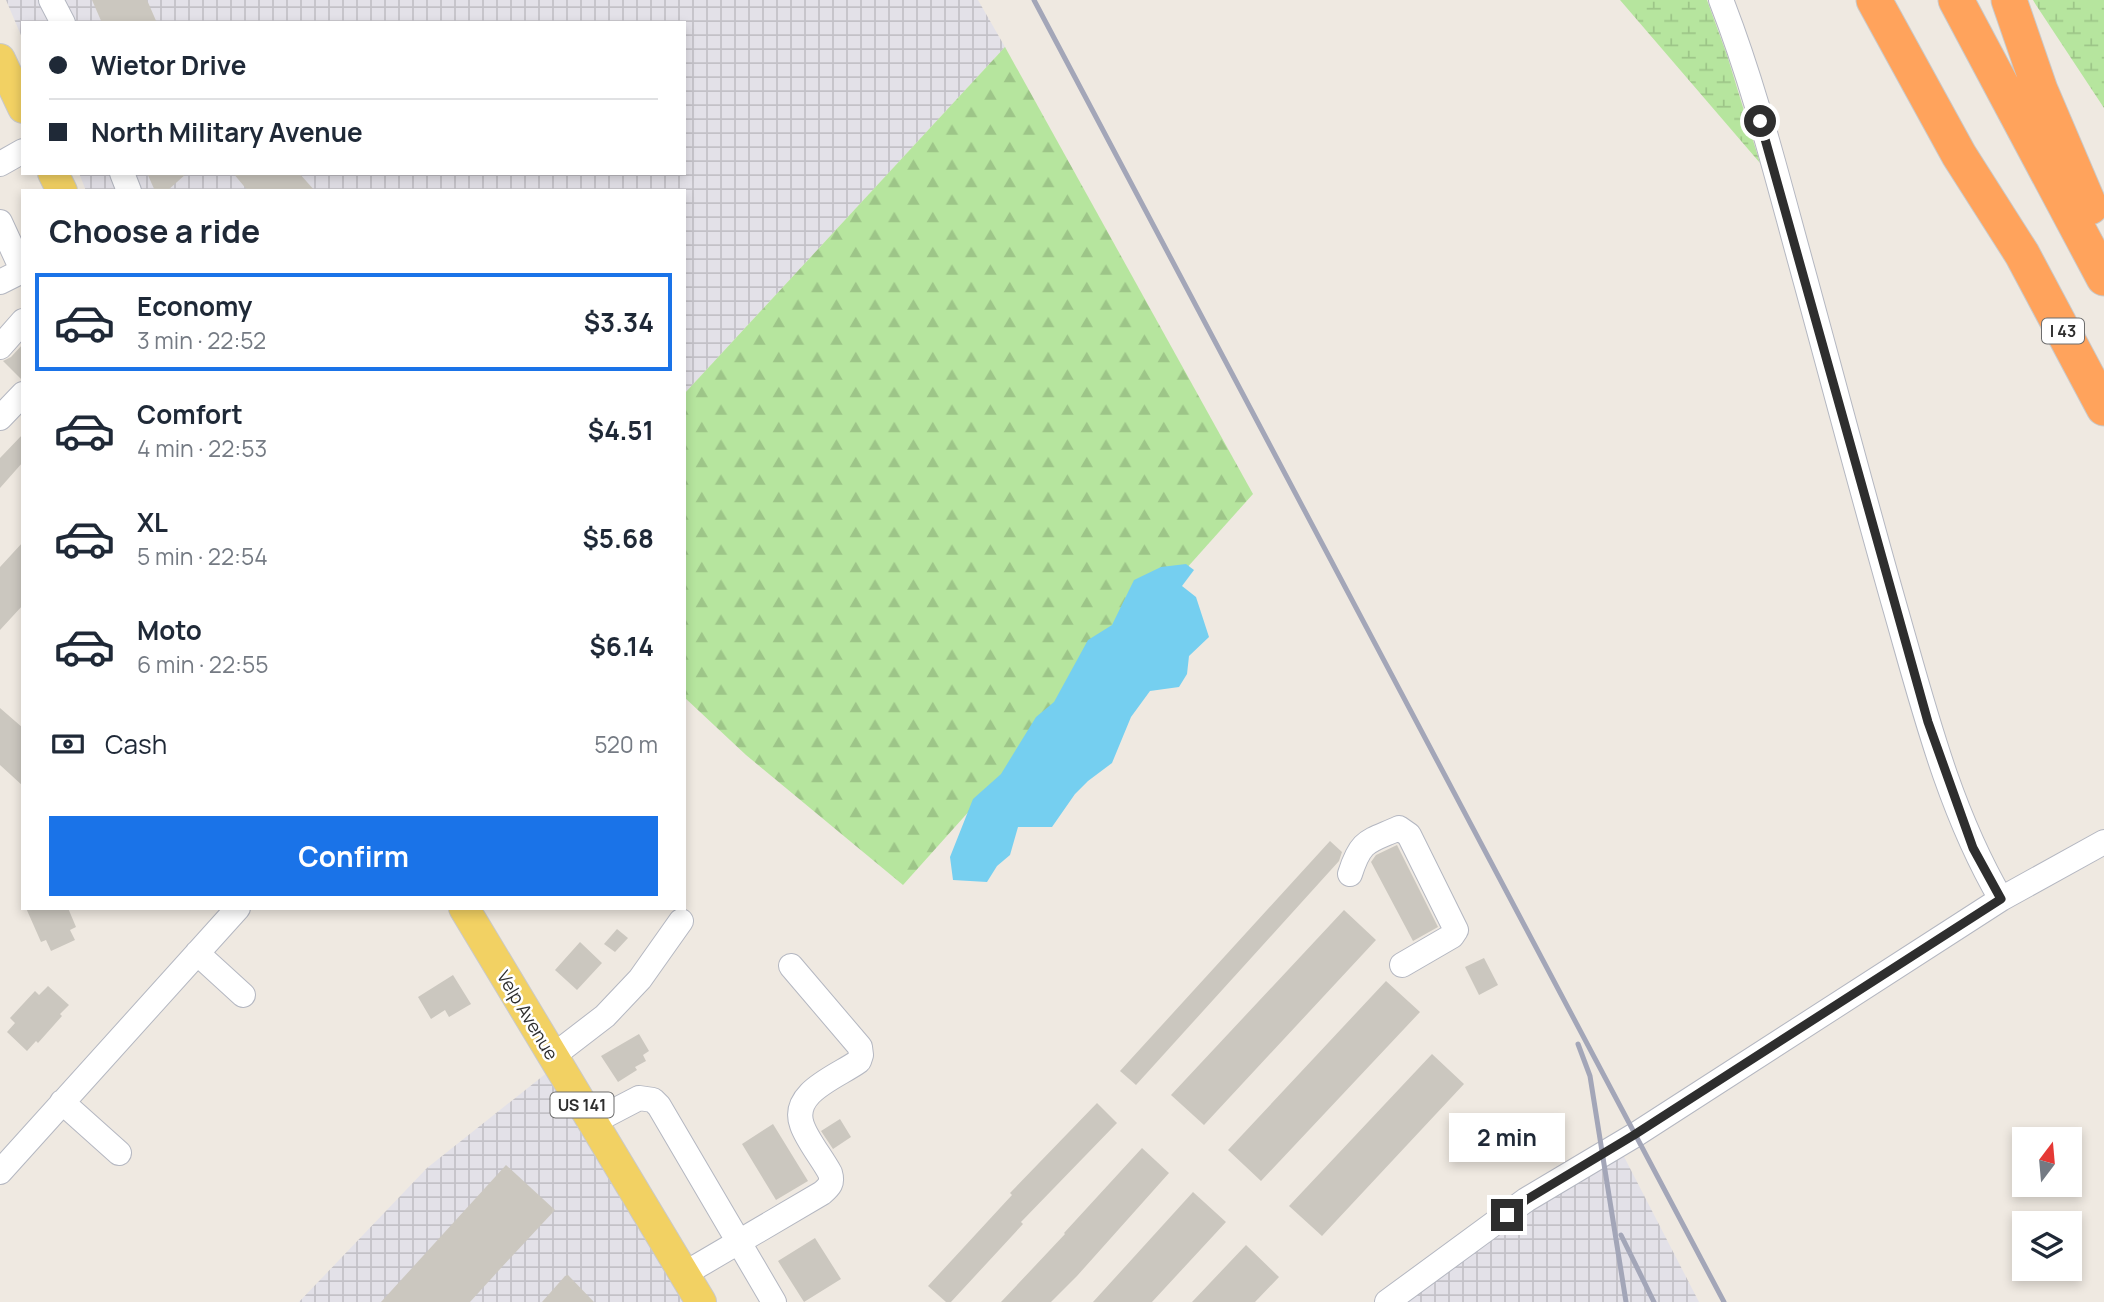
<!DOCTYPE html>
<html lang="en">
<head>
<meta charset="utf-8">
<style>
  body { margin:0; font-family:Manrope,sans-serif; background:#f2f2f3; color:#1f2937; height:100vh; display:flex; flex-direction:column; font-size:26px; white-space:nowrap }
  * { box-sizing:border-box; margin:0 }
  p { font-size:23px; color:#747a83 }
  .icon { flex:none; width:38px; height:38px; fill:none; stroke:currentColor; stroke-width:2; stroke-linecap:round; stroke-linejoin:round }
  .map { position:relative; flex:1; overflow:hidden }
  .drawer { position:absolute; left:21px; top:189px; width:665px; height:721px; display:flex; flex-direction:column; background:#fff; border-radius:0px; box-shadow:0 4px 10px #0003 }
  .drawer>* { flex:none }
  .guide { position:absolute; left:21px; top:21px; width:665px; height:154px; border-radius:0px; box-shadow:0 4px 10px #0003; display:grid; align-content:center; height:154px; padding:0 28px; background:#fff }
  .needle { width:46px; rotate:16deg }
  .buttons { position:absolute; left:2012px; top:1127px; display:grid; gap:14px }
  .buttons a { display:grid; place-items:center; width:70px; height:70px; border-radius:0px; background:#fff; box-shadow:0 4px 10px #0003; font-size:35px }
  .end { position:absolute; width:32px; height:32px; margin:-16px; border:9px solid #2e2e2e; background:#fff; box-shadow:0 0 0 4px #fff }
  .from { border-radius:50% }
  .bubble { position:absolute; height:49px; border-radius:0px; background:#fff; box-shadow:0 4px 10px #0003; font-size:23px; font-weight:700; line-height:49px; text-align:center }
  .guide b { display:flex; align-items:center; gap:24px; height:66px; font-size:26px }
  .guide b+b { border-top:2px solid #e0e1e3 }
  .guide i { width:18px; height:18px; background:#1f2937 }
  ul { padding:0; list-style:none }
  li { display:flex; align-items:center; gap:21px; height:98px; margin:0 14px 10px; padding:0 14px; border:4px solid transparent; border-radius:0px }
  li div { flex:1 }
  li b { display:block; font-size:26px }
  li em { font-style:normal; font-weight:700 }
  li.on { border-color:#1a73e8 }
  li>.icon { width:63px; height:63px; stroke-width:1.5 }
  h2 { padding:0 28px; font-size:32px; line-height:84px }
  .pay { display:flex; align-items:center; gap:18px; height:77px; padding:0 28px; font-size:26px }
  .pay p { margin-inline-start:auto }
  .button { display:flex; gap:14px; margin-top:auto; padding:14px 28px }
  .button a { flex:1; height:80px; border-radius:0px; background:#1a73e8; color:#fff; font-size:28px; font-weight:700; line-height:80px; text-align:center }
  .map>svg:first-child { display:block }
  .industrial { fill:url(#industrial-grid) }
  .forest { fill:url(#forest-firs) }
  .wetland { fill:url(#wetland-marsh) }
  .water { fill:#75cff0 }
  .building { fill:#cbc7bf }
  .lines { fill:none; stroke-linecap:round; stroke-linejoin:round }
  .minor-casing { stroke:#b4b7c1; stroke-width:26 }
  .major-casing { stroke:#c9c9c9; stroke-width:32 }
  .highway-casing { stroke:#c9c9c9; stroke-width:37 }
  .minor { stroke:#fff; stroke-width:24 }
  .major { stroke:#f2d163; stroke-width:30 }
  .highway { stroke:#ffa35c; stroke-width:35 }
  .rail { stroke:#a3a6b8; stroke-width:5 }
  .route { stroke:#2e2e2e; stroke-width:9 }
  .labels { text-anchor:middle; dominant-baseline:central; stroke-width:5; stroke-linejoin:round; paint-order:stroke }
  .shield { fill:#fff; stroke:#6d6d6d; stroke-width:2 }
  .shield-label { font-size:16px; font-weight:bold; fill:#2e2e2e }
  .street-label { font-size:18px; fill:#2e2e2e; stroke:#fff }
</style>
</head>
<body>
<div class="map">
<svg width="2104" height="1302" viewBox="0 0 2104 1302">
  <defs>
    <pattern id="industrial-grid" width="8" height="8" patternUnits="userSpaceOnUse" patternTransform="scale(1.75)"><rect width="8" height="8" fill="#e3e1e8"/><path d="M0 4h8M4 0v8" fill="none" stroke="#c3c1c7"/></pattern>
    <pattern id="forest-firs" width="22" height="20" patternUnits="userSpaceOnUse" patternTransform="scale(1.75)"><rect width="22" height="20" fill="#b6e59e"/><path d="M5 1l3.5 6h-7zM16 11l3.5 6h-7z" fill="#9dc588"/></pattern>
    <pattern id="wetland-marsh" width="20" height="14" patternUnits="userSpaceOnUse" patternTransform="scale(1.75)"><rect width="20" height="14" fill="#b6e59e"/><path d="M1 5h8M5 5V1M11 12h8M15 12V8" fill="none" stroke="#9dc588"/></pattern>
  </defs>
  <rect width="100%" height="100%" fill="#efe9e1"/>
  <path class="industrial" d="M6,0H978L1005,47L684,394V191H86L79,173H684V23H23V40Z
    M558,1064L701,1302H299L427,1168Z
    M1618,1145L1699,1302H1387Z"/>
  <path class="forest" d="M1005,47L1253,494L903,885L746,755L684,697V394Z"/>
  <path class="wetland" d="M1620,0H1707L1727,55L1760,163Z
    M2033,0H2104V108L2036,5Z"/>
  <path class="water" d="M1186,564L1194,570L1182,586L1196,597L1209,637L1189,656L1187,674L1179,687L1150,691L1131,717L1112,763L1088,781L1075,794L1052,827H1018L1010,855L997,866L987,882L953,880L950,857L973,799L1001,774L1036,717L1054,702L1088,640L1112,625L1134,580L1161,567Z"/>
  <path class="building" d="M92,0H147L157,23H102Z
    M147,173H187L167,191H155Z
    M233,173H299L315,191H248Z
    M23,344V380H22L3,361L11,357Z
    M23,434V462L0,488V458Z
    M23,542V605L0,630V567Z
    M0,708L23,728V786L0,765Z
    M1330,841L1342,852L1339,861L1136,1085L1120,1071Z
    M1397,845L1438,927L1413,941L1371,862L1376,855Z
    M26,908H68L76,927L70,930L75,940L51,951L46,940L41,942Z
    M1344,910L1376,940L1204,1125L1171,1095Z
    M617,929L628,938L615,952L604,944Z
    M580,942L602,963L577,990L555,970Z
    M1484,958L1498,985L1479,995L1465,967Z
    M453,975L471,1004L449,1017L445,1010L431,1019L418,997Z
    M1386,981L1420,1012L1261,1181L1228,1150Z
    M48,986L69,1005L60,1014L62,1016L38,1043L36,1041L27,1051L7,1032L15,1023L10,1018L35,991L39,995Z
    M639,1034L649,1051L643,1055L646,1061L635,1067L637,1070L618,1082L601,1056Z
    M1432,1054L1464,1084L1322,1236L1289,1206Z
    M1097,1103L1117,1123L1021,1222L1023,1224L951,1302H946L928,1286L1012,1195L1010,1193Z
    M840,1119L851,1137L833,1149L821,1131Z
    M773,1124L808,1181L776,1200L742,1144Z
    M1142,1148L1169,1173L1077,1276L1051,1302H1001L1065,1234L1064,1233Z
    M506,1165L555,1210L501,1268L470,1302H381Z
    M1193,1192L1226,1222L1152,1302H1093Z
    M815,1238L841,1279L804,1302L778,1261Z
    M1246,1245L1279,1277L1255,1302H1192Z
    M568,1275L594,1302H542L565,1276Z"/>
  <g class="lines">
    <defs>
      <path id="minor" d="M51,0L63,23
        M1721,0C1753,82 1775,169 1798,253C1831,373 1862,492 1896,611C1924,709 1949,810 2001,899
        M0,164L23,151
        M122,173L129,191
        M0,222L23,272
        M0,282L22,271
        M0,347L23,321
        M0,418L23,394
        M1350,874C1361,839 1368,842 1399,828L1409,835L1456,930L1452,936L1402,965
        M197,953L243,995
        M553,1056L605,1016L640,979L681,921
        M62,1102L119,1153
        M593,1122L639,1098L653,1100L659,1106L774,1302
        M0,1172L238,908
        M684,1274L822,1193C830,1186 833,1183 830,1173C822,1158 807,1140 802,1125C790,1092 839,1076 859,1061L861,1055L860,1047L791,966
        M1387,1302L1526,1200L1635,1135L2001,899L2104,842"/>
      <path id="major" d="M0,59L23,108
        M53,173L62,191
        M464,908L701,1302"/>
      <path id="highway" d="M1874,0L1959,155L2022,254L2104,408
        M1956,0L2104,278
        M2009,0L2040,90L2090,207"/>
    </defs>
    <use href="#minor" class="minor-casing"/>
    <use href="#major" class="major-casing"/>
    <use href="#highway" class="highway-casing"/>
    <use href="#minor" class="minor"/>
    <use href="#major" class="major"/>
    <use href="#highway" class="highway"/>
    <path class="rail" d="M1034,0L1724,1302
      M1578,1044L1590,1076L1626,1302
      M1621,1235L1654,1302"/>
  </g>
  <g class="lines">
    <path class="route" d="M1507,1215L1526,1200L1634,1135L2001,899L1973,848L1928,722L1760,121"/>
  </g>
  <g class="labels">
    <g class="shield">
      <rect x="2042" y="318.5" width="42" height="25" rx="5"/>
      <rect x="550.5" y="1092.5" width="63" height="25" rx="5"/>
    </g>
    <g class="shield-label">
      <text x="2063" y="331">I 43</text>
      <text x="582" y="1105">US 141</text>
    </g>
    <g class="street-label">
      <text transform="translate(528 1015) rotate(59)">Velp Avenue</text>
    </g>
  </g>
</svg>
<div class="buttons">
<a><svg class="needle" viewBox="-14 -14 28 28"><path d="M0-13l5 13h-10z" fill="#e53935"/><path d="M0 13l5-13h-10z" fill="#747a83"/></svg></a>
<a><svg class="icon" aria-label="layers" viewBox="0 0 24 24"><path d="M12 4l9 5-9 5-9-5zM3 14l9 5 9-5"/></svg></a>
</div>
<i class="end from" style="left:1760px;top:121px"></i>
<i class="end" style="left:1507px;top:1215px"></i>
<div class="bubble" style="left:1449px;top:1113px;width:116px">2 min</div>
<div class="guide">
<b><i class="from"></i>Wietor Drive</b>
<b><i></i>North Military Avenue</b>
</div>
<section class="drawer">
<h2>Choose a ride</h2>
<ul>
<li class="on"><svg class="icon" aria-label="car" viewBox="0 0 24 24"><path d="M5 17H2v-5l4-1 3-4h7l3 4 3 1v5h-3M9 17h6M6 11h13"/><circle cx="7" cy="17" r="2"/><circle cx="17" cy="17" r="2"/></svg><div><b>Economy</b><p>3 min · 22:52</p></div><em>$3.34</em></li>
<li><svg class="icon" aria-label="car" viewBox="0 0 24 24"><path d="M5 17H2v-5l4-1 3-4h7l3 4 3 1v5h-3M9 17h6M6 11h13"/><circle cx="7" cy="17" r="2"/><circle cx="17" cy="17" r="2"/></svg><div><b>Comfort</b><p>4 min · 22:53</p></div><em>$4.51</em></li>
<li><svg class="icon" aria-label="car" viewBox="0 0 24 24"><path d="M5 17H2v-5l4-1 3-4h7l3 4 3 1v5h-3M9 17h6M6 11h13"/><circle cx="7" cy="17" r="2"/><circle cx="17" cy="17" r="2"/></svg><div><b>XL</b><p>5 min · 22:54</p></div><em>$5.68</em></li>
<li><svg class="icon" aria-label="car" viewBox="0 0 24 24"><path d="M5 17H2v-5l4-1 3-4h7l3 4 3 1v5h-3M9 17h6M6 11h13"/><circle cx="7" cy="17" r="2"/><circle cx="17" cy="17" r="2"/></svg><div><b>Moto</b><p>6 min · 22:55</p></div><em>$6.14</em></li>
</ul>
<div class="pay"><svg class="icon" aria-label="cash" viewBox="0 0 24 24"><path d="M3 7h18v10H3z"/><circle cx="12" cy="12" r="2"/></svg>Cash<p>520 m</p></div>
<div class="button"><a>Confirm</a></div>
</section>
</div>
</body>
</html>
